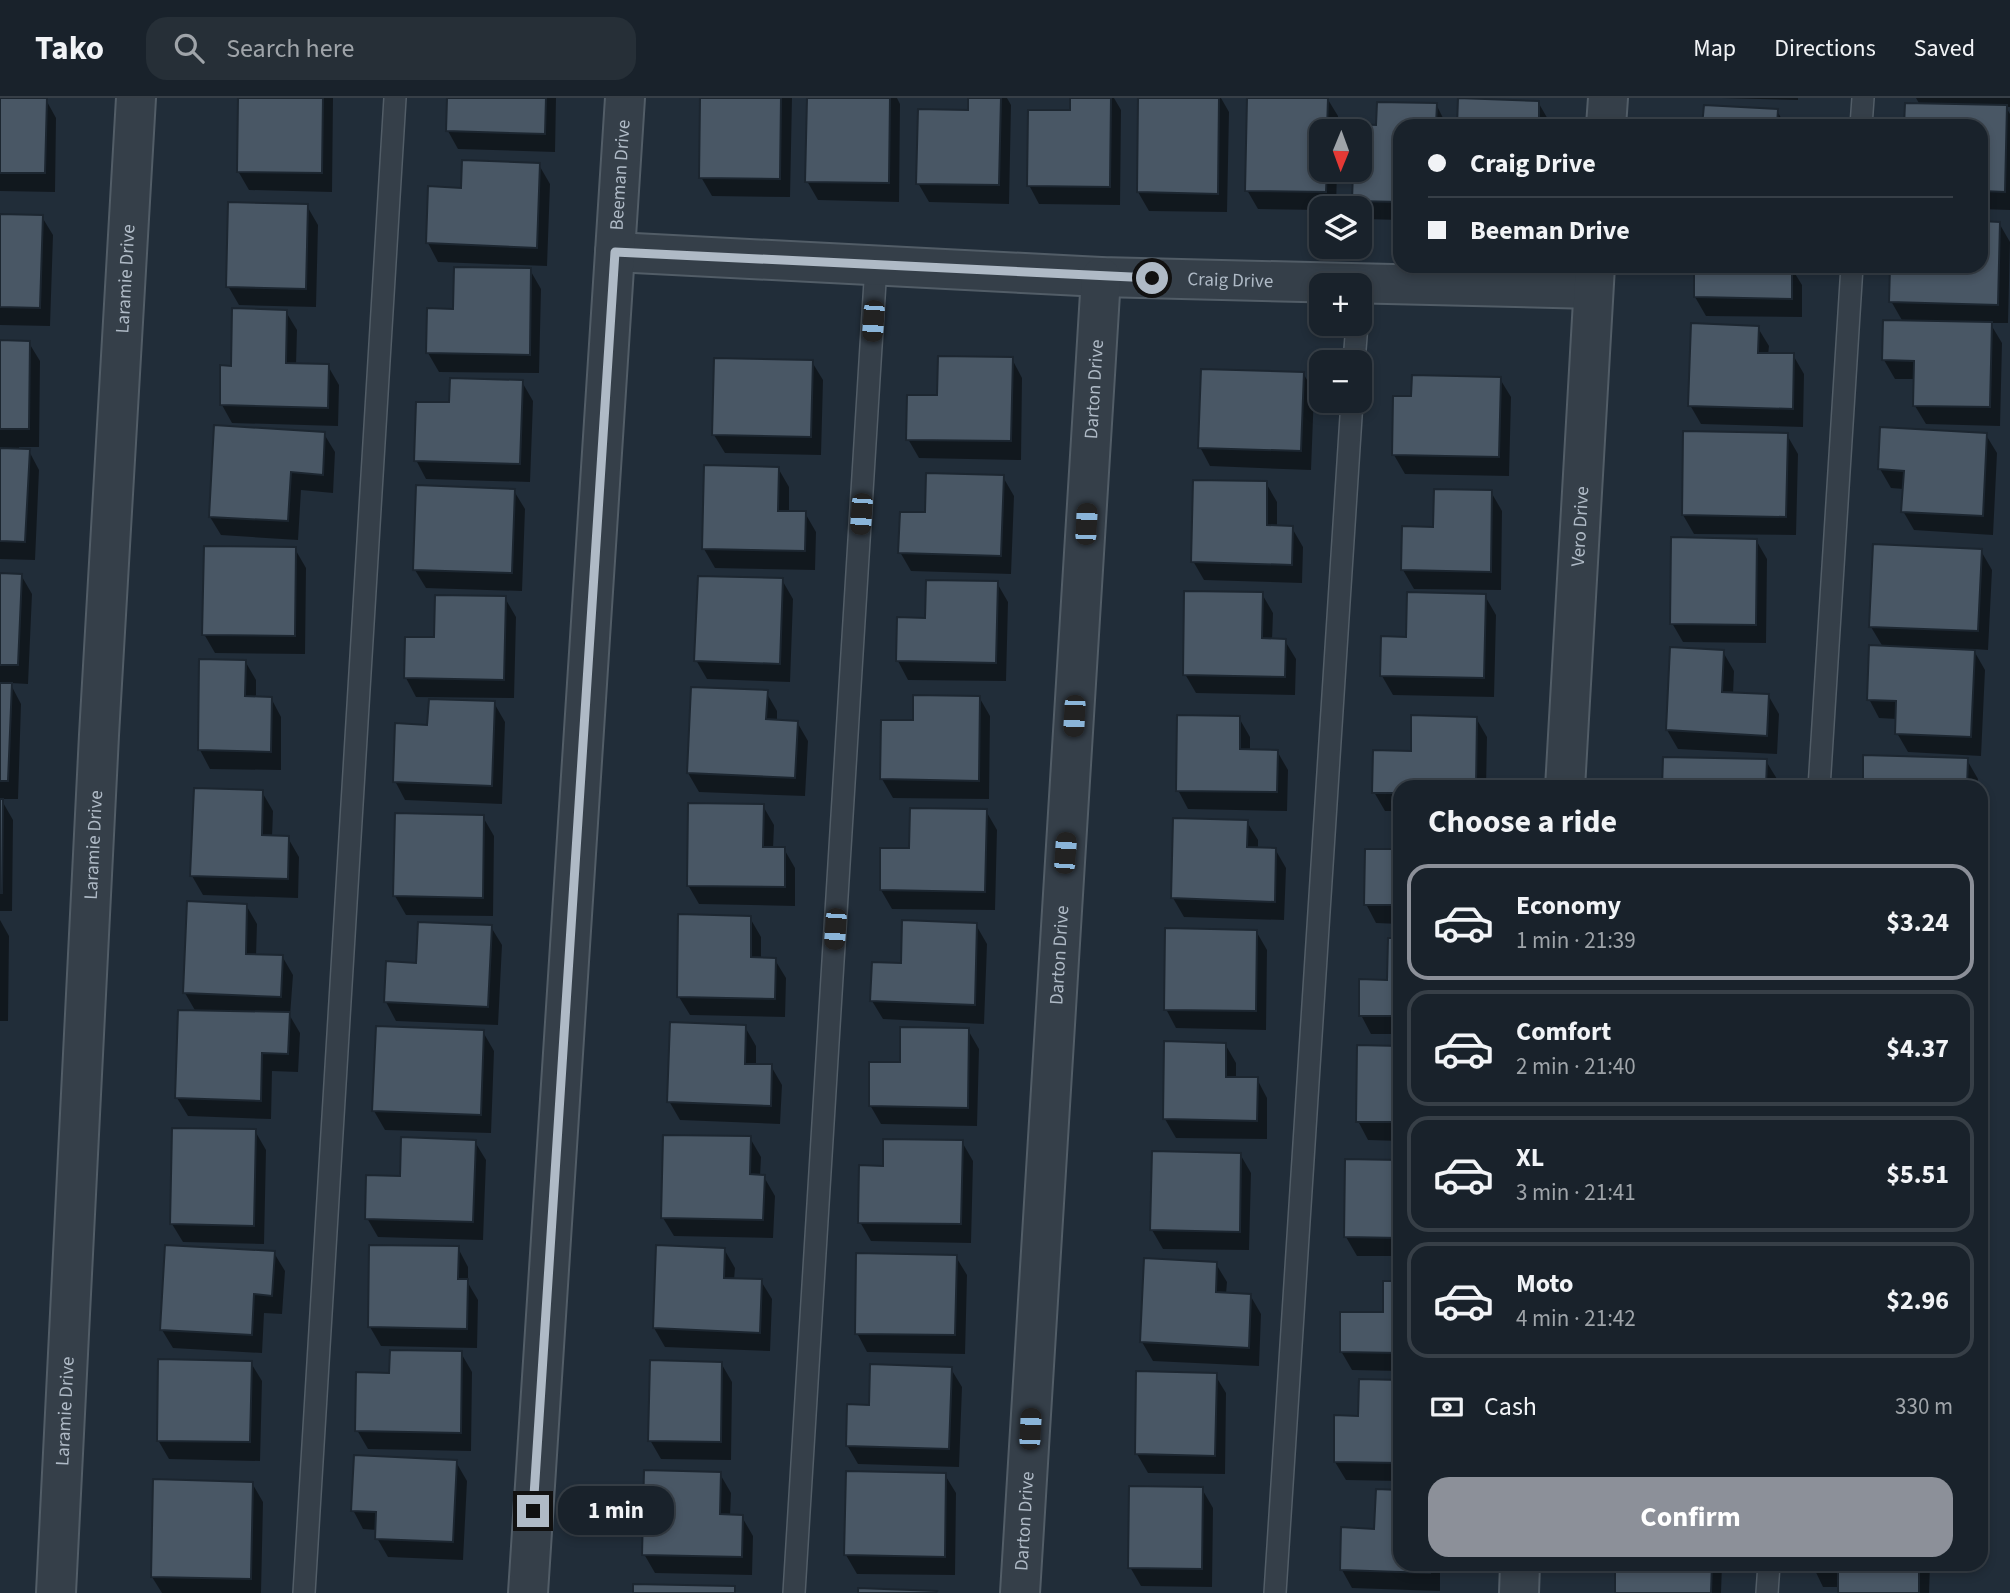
<!DOCTYPE html>
<html lang="en">
<head>
<meta charset="utf-8">
<style>
  body { margin:0; font-family:"Source Sans 3",sans-serif; background:#262f37; color:#f1f3f6; height:100vh; display:flex; flex-direction:column; font-size:26px; white-space:nowrap }
  * { box-sizing:border-box; margin:0 }
  p { font-size:23px; color:#9fa4a9 }
  .icon { flex:none; width:38px; height:38px; fill:none; stroke:currentColor; stroke-width:2; stroke-linecap:round; stroke-linejoin:round }
  .map { position:relative; flex:1; overflow:hidden }
  .side { position:absolute; left:1393px; top:682px; width:595px; height:791px; display:flex; flex-direction:column; background:#19222b; border-radius:21px; box-shadow:0 4px 10px #0003,0 0 0 2px #373f47 }
  .side>* { flex:none }
  .guide { position:absolute; left:1393px; top:21px; width:595px; height:154px; border-radius:21px; box-shadow:0 4px 10px #0003,0 0 0 2px #373f47; display:grid; align-content:center; height:154px; padding:0 35px; background:#19222b }
  .needle { width:46px; rotate:181deg }
  .tools { position:absolute; left:1309px; top:21px; display:grid; gap:14px }
  .tools a { display:grid; place-items:center; width:63px; height:63px; border-radius:14px; background:#19222b; box-shadow:0 4px 10px #0003,0 0 0 2px #373f47; font-size:35px }
  .end { position:absolute; width:32px; height:32px; margin:-16px; border:9px solid #afbac6; background:#111; box-shadow:0 0 0 4px #111 }
  .from { border-radius:50% }
  .bubble { position:absolute; height:49px; border-radius:21px; background:#19222b; box-shadow:0 4px 10px #0003,0 0 0 2px #373f47; font-size:23px; font-weight:700; line-height:49px; text-align:center }
  .car { position:absolute; width:21px; height:42px; margin:-21px -10px; border-radius:9px; box-shadow:0 0 5px 2px #0007; background:linear-gradient(#222 24%,#8ab4d8 0 40%,#222 0 76%,#8ab4d8 0 86%,#222 0) }
  .guide b { display:flex; align-items:center; gap:24px; height:66px; font-size:26px }
  .guide b+b { border-top:2px solid #373f47 }
  .guide i { width:18px; height:18px; background:#f1f3f6 }
  ul { padding:0; list-style:none }
  li { display:flex; align-items:center; gap:21px; height:116px; margin:0 14px 10px; padding:0 21px; border:4px solid #373f47; border-radius:21px }
  li div { flex:1 }
  li b { display:block; font-size:26px }
  li em { font-style:normal; font-weight:700 }
  li.active { border-color:#8c9099 }
  li>.icon { width:63px; height:63px; stroke-width:1.5 }
  h2 { padding:0 35px; font-size:32px; line-height:84px }
  .pay { display:flex; align-items:center; gap:18px; height:77px; padding:0 35px; font-size:26px }
  .pay p { margin-inline-start:auto }
  .button { display:flex; gap:14px; margin-top:auto; padding:14px 35px }
  .button a { flex:1; height:80px; border-radius:21px; background:#8c9099; color:#fff; font-size:28px; font-weight:700; line-height:80px; text-align:center }
  header { display:flex; align-items:center; gap:42px; box-sizing:border-box; height:98px; padding:0 35px; background:#19222b; border-bottom:2px solid #373f47 }
  header strong { font-size:33px }
  nav { display:flex; gap:38px; margin-inline-start:auto; font-size:24px }
  .search { width:490px; height:63px; background:#262f37; display:flex; align-items:center; gap:18px; box-sizing:border-box; padding:0 24px; border-radius:21px; color:#9fa4a9; font-size:26px }
  .map>svg:first-child { display:block }
  .shadow { fill:#0007 }
  .building { fill:#495765; stroke:#1c2630; stroke-width:2 }
  .lines { fill:none; stroke-linecap:round; stroke-linejoin:round }
  .service-casing { stroke:#525d67; stroke-width:24 }
  .minor-casing { stroke:#525d67; stroke-width:42 }
  .service { stroke:#353f49; stroke-width:21 }
  .minor { stroke:#353f49; stroke-width:38 }
  .route { stroke:#afbac6; stroke-width:9 }
  .labels { text-anchor:middle; dominant-baseline:central; stroke-width:5; stroke-linejoin:round; paint-order:stroke }
  .street-label { font-size:19px; fill:#afbac6; stroke:#1a242e }
</style>
</head>
<body>
<header>
<strong>Tako</strong>
<div class="search"><svg class="icon" aria-label="search" viewBox="0 0 24 24"><circle cx="10" cy="10" r="6"/><path d="M15 15l6 6"/></svg>Search here</div>
<nav><a>Map</a><a>Directions</a><a>Saved</a></nav>
</header>
<div class="map">
<svg width="2010" height="1495" viewBox="0 0 2010 1495">
  <rect width="100%" height="100%" fill="#212d39"/>
  <path class="shadow" d="M0,0H64H45L56,20L55,94L0,93Z
    M240,0H333L332,94L249,92L238,73Z
    M449,0H556L555,54L458,51L448,33Z
    M702,0H792L790,99L712,98L701,79Z
    M808,0H897L900,6L899,104L818,102L807,83Z
    M970,0H1007L1011,7L1009,106L929,104L918,85L969,14Z
    M1072,0H1114L1121,12L1120,107L1039,106L1029,87L1071,13Z
    M1140,0H1221L1229,14L1227,114L1149,113L1138,94Z
    M1249,0H1327L1338,18V33H1321V72H1337L1336,110H1321V112L1258,111L1247,92Z
    M1721,0H1798V2Z
    M1916,0H2010V9H2006L2010,16V112L1981,111V28H1906L1920,7Z
    M1538,4L1549,23V28H1459Z
    M1436,6L1447,28H1400V122L1365,121L1354,103L1355,72H1360V33H1355V28L1378,29Z
    M1777,13L1786,28H1704Z
    M539,67L550,86L547,168L438,164L428,145L462,92Z
    M307,108L318,127L316,209L239,207L228,188Z
    M0,118L42,119L53,137L50,228L0,227Z
    M1981,125H1999L2010,144L2008,225H1990L2002,245L2000,328L1926,326L1915,308L1916,281H1895L1884,262L1903,224L1891,203L1892,168H1981Z
    M1696,168L1791,169L1802,187V219L1706,218L1695,199Z
    M530,172L541,191L539,275L439,274L428,255L455,212Z
    M286,214L297,232L296,267L328,268L339,287L338,328L232,325L222,307L233,270Z
    M1758,230L1769,248L1768,257H1793L1804,276L1803,329L1701,326L1690,307Z
    M0,244L29,245L40,263L39,349H19V353H29L39,372L35,462L0,461Z
    M1012,261L1022,280L1021,362L919,360L908,341L939,299Z
    M812,264L823,282L821,357L725,355L714,337Z
    M1303,275L1314,294L1311,372L1210,368L1200,349Z
    M1500,281L1511,299L1509,378L1405,376L1394,357Z
    M522,284L533,303L530,384L426,381L416,362L451,306Z
    M324,336L335,354L333,395L301,392L298,442L221,437L210,419Z
    M1787,337L1798,356L1796,437L1694,436L1683,417Z
    M1986,337L1997,355L1993,437L1914,432L1903,413L1904,391L1891,390L1880,371Z
    M778,370L789,389V414L805,415L816,434L815,472L715,470L704,451Z
    M1003,379L1014,398L1011,476L911,473L900,454L927,416Z
    M1266,385L1277,404V429L1292,430L1303,449L1302,485L1204,482L1193,463Z
    M514,393L525,411L522,493L426,490L415,472Z
    M1491,394L1502,413L1501,492L1414,491L1403,472L1435,431Z
    M1756,442L1767,461L1766,545L1683,544L1672,525Z
    M295,451L306,470L305,556L215,555L204,536Z
    M1981,453L1992,472L1988,552L1973,551L1985,572L1981,658L1908,654L1897,635V621L1879,620L1869,601L1883,549L1871,529Z
    M0,476L21,477L32,496L28,586L10,585L21,606L18,701H1L13,722L12,813H0Z
    M782,482L793,501L790,584L707,581L696,562Z
    M997,485L1008,504L1006,583L908,582L898,563L927,522Z
    M1262,496L1273,515L1272,542L1285,543L1296,561L1295,597L1196,595L1185,576Z
    M1485,498L1496,517L1494,599L1393,597L1382,578L1408,541Z
    M505,500L516,519L514,600L416,599L406,580L436,541Z
    M1723,554L1734,573L1733,596L1768,597L1779,616L1777,656L1678,651L1667,632Z
    M245,563L256,582V600H271L281,619V672L210,671L200,652Z
    M766,594L777,613V623L797,624L808,643L805,698L699,694L688,675Z
    M979,599L990,618L989,701L893,700L882,681L914,624Z
    M494,605L505,624L502,706L405,702L395,683L429,629Z
    M1239,620L1250,639V653H1277L1288,672L1287,713L1188,711L1178,692Z
    M1476,620L1487,639L1486,690H1400V713H1385L1374,694L1412,655Z
    M1967,662L1978,681L1977,690H1864Z
    M1766,663L1777,681V690H1664Z
    M262,694L273,713L272,739L288,740L299,759L298,800L203,797L192,778Z
    M763,708L774,727L773,751H784L795,770V808L699,806L688,787Z
    M986,713L997,732L995,812L892,811L881,792L911,752Z
    M483,719L494,738L493,818L406,817L395,798Z
    M1247,724L1258,742V751H1275L1286,770L1284,822L1184,819L1173,800Z
    M1400,753V826L1376,825L1366,806Z
    M246,807L257,826L256,858H282L293,877L290,918L300,935L298,974L272,973L271,1021L188,1018L177,1000L196,914L185,895Z
    M750,820L761,839V861L775,862L786,880L785,919L690,917L679,899Z
    M0,822L9,838L8,923H0Z
    M976,827L987,846L984,926L883,921L872,903L903,866Z
    M491,829L502,847L498,927L396,923L386,904L417,867Z
    M1256,833L1267,852L1266,932L1176,930L1166,911Z
    M1400,842V936H1371L1361,917L1389,883Z
    M745,929L756,948V968H771L782,987L780,1026L680,1022L669,1003Z
    M968,932L979,951L977,1028L881,1026L870,1007L901,966Z
    M483,934L494,953L491,1035L385,1032L374,1013Z
    M1225,946L1236,965V981H1257L1267,1000V1041L1176,1040L1165,1021Z
    M1400,949V1043L1368,1042L1358,1023Z
    M255,1033L266,1052L264,1146L183,1144L172,1126Z
    M750,1040L761,1059L760,1079H764L775,1098L773,1140L674,1138L663,1120Z
    M475,1044L486,1062L483,1142L378,1139L367,1120L402,1079Z
    M962,1044L973,1063L971,1145L871,1143L860,1124L885,1070Z
    M1240,1056L1251,1075L1249,1152L1163,1151L1152,1132Z
    M1400,1064V1158H1357L1346,1139Z
    M458,1150L468,1169V1185L478,1202L477,1250L381,1248L370,1229Z
    M724,1151L735,1170L734,1182L761,1183L772,1201L770,1253L665,1249L654,1230Z
    M274,1155L285,1173L282,1216L264,1215L262,1255L173,1250L162,1232Z
    M956,1159L967,1177L965,1256L867,1254L857,1235Z
    M1216,1166L1227,1184L1226,1196L1250,1197L1261,1216L1259,1268L1153,1263L1142,1244Z
    M1400,1185V1273L1352,1272L1341,1253L1385,1216Z
    M461,1255L472,1274L471,1353L368,1351L357,1332L391,1277Z
    M251,1265L262,1283L260,1363L169,1361L158,1342Z
    M721,1265L732,1284L731,1362L661,1361L650,1342Z
    M951,1271L962,1289L959,1369L858,1366L847,1347L871,1308Z
    M1215,1277L1226,1295L1225,1376L1148,1375L1137,1356Z
    M1400,1284V1383L1346,1382L1335,1364L1360,1320Z
    M456,1364L467,1383L463,1462L388,1459L377,1440V1432L363,1431L353,1412Z
    M720,1376L731,1395L730,1418L742,1419L753,1438L752,1477L655,1475L644,1456Z
    M945,1377L956,1395L955,1477L857,1476L846,1457Z
    M252,1385L263,1404L261,1495H162L152,1479Z
    M1202,1391L1213,1410L1212,1489L1141,1488L1130,1469Z
    M1400,1393V1466H1440V1493L1352,1490L1342,1472L1376,1432Z
    M1617,1466H1722L1721,1495H1616Z
    M1812,1466H1930L1929,1495H1840V1489H1823Z"/>
  <path class="building" d="M0,0H47L45,75H0Z
    M238,0H323L322,75L237,74Z
    M447,0H546L545,36L446,33Z
    M700,0H781L780,81L699,80Z
    M807,0H890L889,85L805,84Z
    M968,0H1001L999,87L916,86L918,11L968,12Z
    M1070,0H1111L1110,89L1027,88L1028,12H1070Z
    M1138,0H1219L1218,96L1137,94Z
    M1247,0H1328L1327,33H1321V72H1327L1326,94L1245,93Z
    M1458,0L1539,3V28H1457Z
    M1377,4L1437,5L1436,28H1400V104L1352,103L1353,72H1360V33H1354V26L1376,27Z
    M1905,5L2007,7L2005,94L1981,93V28H1904Z
    M1704,7L1778,11L1777,28H1702Z
    M462,62L540,65L537,150L426,145L428,88L461,90Z
    M228,104L308,106L306,191L226,189Z
    M0,116L43,117L40,210L0,209Z
    M1981,123L2000,124L1998,207L1889,204L1890,168H1981Z
    M1694,168H1792V201L1694,199Z
    M454,169L531,170L530,257L426,255L427,210L453,211Z
    M232,210L287,212L286,265L329,266L328,310L220,307V267L231,268Z
    M1883,222L1992,224L1990,309L1913,308L1914,263L1882,262Z
    M1691,225L1759,228L1758,255H1794L1793,311L1688,308Z
    M0,242L30,243L29,331H0Z
    M938,258L1013,259L1011,343L906,342L907,297H937Z
    M714,260L813,262L811,339L712,337Z
    M1201,271L1304,274L1301,353L1198,350Z
    M1412,277L1501,279L1499,359L1392,357L1393,298H1411Z
    M450,280L523,282L520,366L414,363L416,304H449Z
    M214,327L325,334L323,377L291,374L288,423L209,419Z
    M1880,329L1987,335L1983,418L1901,414L1904,373L1878,371Z
    M1683,333L1788,335L1786,419L1682,417Z
    M0,350L30,351L25,444L0,443Z
    M704,367L779,369L778,413H806L805,453L702,451Z
    M926,375L1004,377L1001,458L898,455L900,414H925Z
    M1193,382L1267,383V427L1293,428L1292,467L1191,464Z
    M416,387L515,391L512,475L413,472Z
    M1434,391L1492,392L1491,474L1401,472L1402,428L1433,429Z
    M1671,439L1757,441L1756,527L1670,526Z
    M1873,446L1982,451L1978,533L1869,529Z
    M204,448L296,449L295,538L202,537Z
    M0,475L22,476L18,567H0Z
    M698,478L783,480L780,566L694,563Z
    M926,482L998,483L996,565L896,563L897,519L925,520Z
    M1184,493L1263,494L1262,540L1286,541L1285,579L1183,577Z
    M1407,494L1486,496L1484,580L1380,578L1381,538L1406,539Z
    M435,497L506,498L504,582L404,580L405,539H434Z
    M1869,547L1975,552L1971,639L1895,636L1896,603L1867,602Z
    M1670,549L1724,552L1722,594L1769,596L1767,638L1666,632Z
    M199,561L246,562L245,598L272,599L271,654L198,652Z
    M0,585H12L8,683H0Z
    M691,589L768,592L766,621L798,623L795,680L687,675Z
    M913,597L980,598L979,683L880,681L881,622H913Z
    M429,601L495,603L492,688L393,684L395,625L427,627Z
    M1177,617L1240,618V651L1278,652L1277,694L1176,693Z
    M1411,617L1477,619L1476,690H1400V695H1372L1373,652L1411,653Z
    M1863,657L1968,660L1967,690H1863Z
    M1663,659L1767,661L1766,690H1662Z
    M194,690L263,692L262,737L289,738L288,781L190,778Z
    M0,701H3L2,795H0Z
    M688,705L764,706L763,749H785V789L687,788Z
    M910,710L987,711L985,794L880,792V750H909Z
    M395,715L484,717L483,800L393,798Z
    M1173,720L1248,722L1247,749L1276,750L1275,804L1171,800Z
    M1365,751H1400V807H1364Z
    M187,803L247,806L246,856L283,857L281,899L183,895Z
    M678,816L751,818V859L776,860L775,901L677,899Z
    M902,822L977,825L975,907L870,903L872,864L901,865Z
    M418,824L492,827L488,909L384,904L386,863L416,865Z
    M1165,830L1257,832L1256,913L1164,912Z
    M1388,840H1400V918H1359V881L1387,882Z
    M178,912L290,914L288,956L262,955L261,1003L175,1000Z
    M670,924L746,927L745,966H772L771,1008L667,1004Z
    M376,928L484,932L481,1017L372,1013Z
    M900,929L969,930L968,1010L869,1008V964H900Z
    M1164,943L1226,945V979H1258L1257,1023L1163,1021Z
    M1357,947L1400,948V1024H1356Z
    M172,1030L256,1031L254,1128L170,1126Z
    M663,1037L751,1038L750,1076L765,1077L763,1122L661,1120Z
    M401,1039L476,1042L473,1124L365,1121L366,1077L400,1078Z
    M883,1041L963,1042L961,1126L858,1125L859,1067L883,1068Z
    M1152,1053L1241,1055L1240,1134L1150,1132Z
    M1345,1061L1400,1062V1140L1344,1139Z
    M165,1147L275,1153L272,1198L254,1196L252,1237L160,1232Z
    M369,1147L459,1148L458,1181H468L467,1231L368,1229Z
    M656,1147L725,1150L724,1180L762,1181L760,1235L653,1230Z
    M856,1155L957,1157L955,1237L855,1236Z
    M1144,1160L1217,1164L1216,1194L1251,1196L1249,1250L1140,1244Z
    M1383,1183H1400V1255L1340,1254V1214H1383Z
    M390,1252L462,1253L461,1335L355,1333L356,1274L389,1275Z
    M158,1261L252,1263L250,1344L157,1343Z
    M650,1262L722,1264L721,1344L648,1343Z
    M870,1266L952,1269L949,1351L846,1348L847,1306L869,1307Z
    M1136,1273L1217,1275L1215,1358L1135,1356Z
    M1359,1281L1400,1282V1365L1334,1364V1317L1358,1318Z
    M354,1357L457,1362L453,1444L375,1441L376,1414L351,1413Z
    M644,1372L721,1374L720,1416L743,1417L742,1459L642,1457Z
    M846,1373L946,1375L945,1459L844,1457Z
    M153,1381L253,1384L251,1481L151,1479Z
    M1129,1388L1203,1389L1202,1471L1128,1470Z
    M1376,1391L1400,1392V1466H1430V1475L1340,1472L1341,1429L1374,1431Z
    M1615,1466H1712L1711,1495H1615Z
    M1811,1466H1919V1495H1838V1471L1811,1470Z
    M633,1486L735,1488V1495H633Z
    M858,1490L937,1493L936,1495H858Z"/>
  <g class="lines">
    <defs>
      <path id="service" d="M1861,28L1863,0
        M1354,264L1357,226
        M1819,690L1852,168
        M304,1495L395,0
        M794,1495L876,167
        M1275,1495L1352,303
        M1767,1495L1769,1466"/>
      <g id="minor">
        <path d="M1606,28L1608,0"/>
        <path id="s1" d="M615,154L1101,179L1593,191"/>
        <path id="s2" d="M1565,690L1595,168"/>
        <path id="s3" d="M56,1495L99,637L136,0"/>
        <path id="s4" d="M528,1495L625,0"/>
        <path id="s5" d="M1020,1495L1101,179"/>
        <path d="M1519,1495L1520,1466"/>
      </g>
    </defs>
    <use href="#service" class="service-casing"/>
    <use href="#minor" class="minor-casing"/>
    <use href="#service" class="service"/>
    <use href="#minor" class="minor"/>
  </g>
  <g class="lines">
    <path class="route" d="M533,1413L615,154L1152,180"/>
  </g>
  <g class="labels">
    <g class="street-label">
      <text stroke="none"><textPath href="#s4" startOffset="1421">Beeman Drive</textPath></text>
      <text stroke="none"><textPath href="#s3" startOffset="1316">Laramie Drive</textPath></text>
      <text stroke="none"><textPath href="#s1" startOffset="616">Craig Drive</textPath></text>
      <text stroke="none"><textPath href="#s5" startOffset="1206">Darton Drive</textPath></text>
      <text stroke="none"><textPath href="#s2" startOffset="262">Vero Drive</textPath></text>
      <text stroke="none"><textPath href="#s3" startOffset="749">Laramie Drive</textPath></text>
      <text stroke="none"><textPath href="#s5" startOffset="639">Darton Drive</textPath></text>
      <text stroke="none"><textPath href="#s3" startOffset="182">Laramie Drive</textPath></text>
      <text stroke="none"><textPath href="#s5" startOffset="72">Darton Drive</textPath></text>
    </g>
  </g>
</svg>
<div class="tools">
<a><svg class="needle" viewBox="-14 -14 28 28"><path d="M0-13l5 13h-10z" fill="#e53935"/><path d="M0 13l5-13h-10z" fill="#9fa4a9"/></svg></a>
<a><svg class="icon" aria-label="layers" viewBox="0 0 24 24"><path d="M12 4l9 5-9 5-9-5zM3 14l9 5 9-5"/></svg></a>
<a>+</a>
<a>−</a>
</div>
<i class="end from" style="left:1152px;top:180px"></i>
<i class="end" style="left:533px;top:1413px"></i>
<div class="bubble" style="left:558px;top:1388px;width:116px">1 min</div>
<i class="car" style="left:873px;top:223px;rotate:184deg"></i>
<i class="car" style="left:861px;top:416px;rotate:184deg"></i>
<i class="car" style="left:1086px;top:426px;rotate:3deg"></i>
<i class="car" style="left:1074px;top:618px;rotate:183deg"></i>
<i class="car" style="left:1065px;top:755px;rotate:4deg"></i>
<i class="car" style="left:835px;top:831px;rotate:184deg"></i>
<i class="car" style="left:1030px;top:1331px;rotate:3deg"></i>
<div class="guide">
<b><i class="from"></i>Craig Drive</b>
<b><i></i>Beeman Drive</b>
</div>
<section class="side">
<h2>Choose a ride</h2>
<ul>
<li class="active"><svg class="icon" aria-label="car" viewBox="0 0 24 24"><path d="M5 17H2v-5l4-1 3-4h7l3 4 3 1v5h-3M9 17h6M6 11h13"/><circle cx="7" cy="17" r="2"/><circle cx="17" cy="17" r="2"/></svg><div><b>Economy</b><p>1 min · 21:39</p></div><em>$3.24</em></li>
<li><svg class="icon" aria-label="car" viewBox="0 0 24 24"><path d="M5 17H2v-5l4-1 3-4h7l3 4 3 1v5h-3M9 17h6M6 11h13"/><circle cx="7" cy="17" r="2"/><circle cx="17" cy="17" r="2"/></svg><div><b>Comfort</b><p>2 min · 21:40</p></div><em>$4.37</em></li>
<li><svg class="icon" aria-label="car" viewBox="0 0 24 24"><path d="M5 17H2v-5l4-1 3-4h7l3 4 3 1v5h-3M9 17h6M6 11h13"/><circle cx="7" cy="17" r="2"/><circle cx="17" cy="17" r="2"/></svg><div><b>XL</b><p>3 min · 21:41</p></div><em>$5.51</em></li>
<li><svg class="icon" aria-label="car" viewBox="0 0 24 24"><path d="M5 17H2v-5l4-1 3-4h7l3 4 3 1v5h-3M9 17h6M6 11h13"/><circle cx="7" cy="17" r="2"/><circle cx="17" cy="17" r="2"/></svg><div><b>Moto</b><p>4 min · 21:42</p></div><em>$2.96</em></li>
</ul>
<div class="pay"><svg class="icon" aria-label="cash" viewBox="0 0 24 24"><path d="M3 7h18v10H3z"/><circle cx="12" cy="12" r="2"/></svg>Cash<p>330 m</p></div>
<div class="button"><a>Confirm</a></div>
</section>
</div>
</body>
</html>
